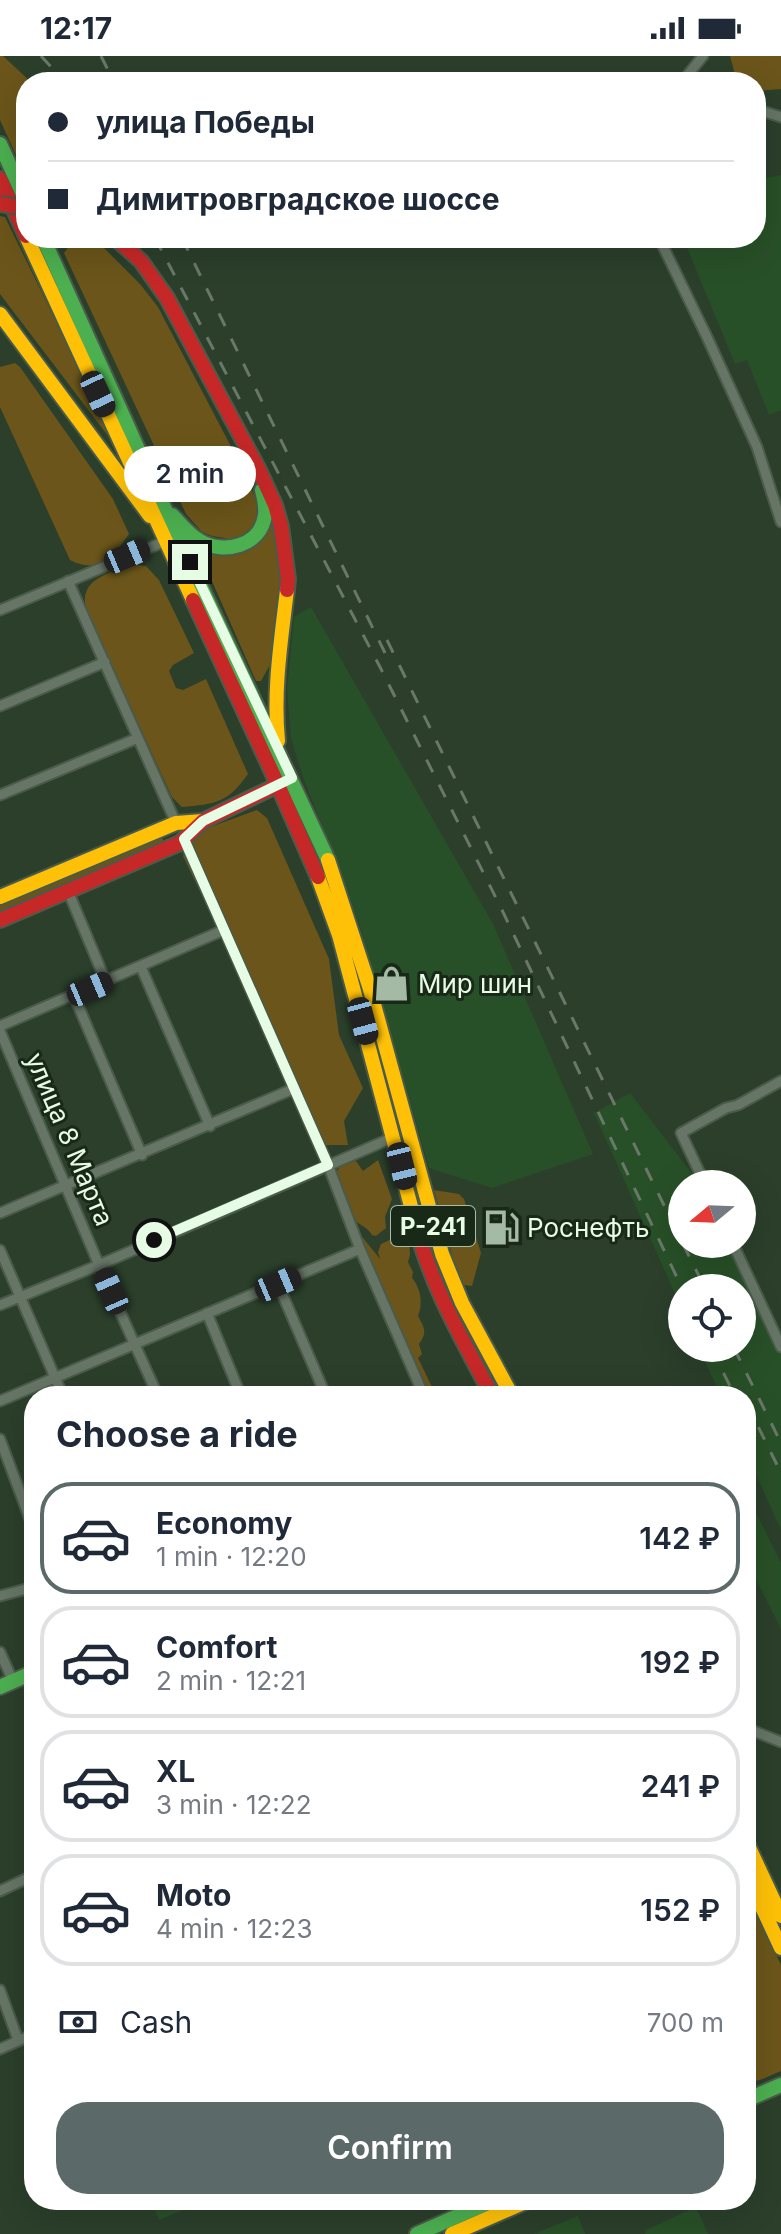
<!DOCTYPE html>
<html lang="en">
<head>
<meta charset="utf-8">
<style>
  body { margin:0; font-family:Inter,sans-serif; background:#f2f2f3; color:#1f2937; height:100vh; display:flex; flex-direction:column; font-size:30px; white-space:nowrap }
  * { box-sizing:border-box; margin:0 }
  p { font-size:26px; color:#747a83 }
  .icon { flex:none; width:44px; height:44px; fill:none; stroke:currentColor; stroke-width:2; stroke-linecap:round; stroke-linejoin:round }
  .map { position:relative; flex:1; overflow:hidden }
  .drawer { position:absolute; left:24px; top:1330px; width:732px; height:824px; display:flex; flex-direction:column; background:#fff; border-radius:32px; box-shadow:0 8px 32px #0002 }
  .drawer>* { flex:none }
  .hud { position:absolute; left:16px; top:16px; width:750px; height:176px; border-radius:32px; box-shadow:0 8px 32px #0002; display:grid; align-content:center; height:176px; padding:0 32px; background:#fff }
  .needle { width:52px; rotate:251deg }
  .fabs { position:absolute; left:668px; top:1114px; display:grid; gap:16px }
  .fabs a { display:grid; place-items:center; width:88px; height:88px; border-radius:50%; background:#fff; box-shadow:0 8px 32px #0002; font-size:40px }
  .end { position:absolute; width:36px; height:36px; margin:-18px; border:10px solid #e7fce5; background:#111; box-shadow:0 0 0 4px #111 }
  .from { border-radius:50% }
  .bubble { position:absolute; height:56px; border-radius:28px; background:#fff; box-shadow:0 8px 32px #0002; font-size:26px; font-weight:600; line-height:56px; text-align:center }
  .car { position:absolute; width:24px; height:48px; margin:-24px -12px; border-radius:10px; box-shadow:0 0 6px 2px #0007; background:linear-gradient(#222 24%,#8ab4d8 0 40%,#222 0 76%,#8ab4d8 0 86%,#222 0) }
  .hud b { display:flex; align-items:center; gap:28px; height:76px; font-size:30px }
  .hud b+b { border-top:2px solid #e0e1e3 }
  .hud i { width:20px; height:20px; background:#1f2937 }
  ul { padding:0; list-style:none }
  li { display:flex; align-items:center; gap:24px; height:112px; margin:0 16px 12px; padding:0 16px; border:4px solid #e0e1e3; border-radius:32px }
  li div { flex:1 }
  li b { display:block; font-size:30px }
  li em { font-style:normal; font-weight:600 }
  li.on { border-color:#5b6a68 }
  li>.icon { width:72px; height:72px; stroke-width:1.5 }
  h2 { padding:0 32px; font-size:36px; line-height:96px }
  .pay { display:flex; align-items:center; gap:20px; height:88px; padding:0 32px; font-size:30px }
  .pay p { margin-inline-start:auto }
  .cta { display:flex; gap:16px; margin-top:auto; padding:16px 32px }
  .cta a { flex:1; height:92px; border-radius:32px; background:#5b6a68; color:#fff; font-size:32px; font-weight:600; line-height:92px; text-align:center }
  .status { display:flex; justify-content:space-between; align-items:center; height:56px; padding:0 40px; background:#fff; direction:ltr }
  .status svg { height:22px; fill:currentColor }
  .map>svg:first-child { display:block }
  .built { fill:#285028 }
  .green { fill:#6b551a }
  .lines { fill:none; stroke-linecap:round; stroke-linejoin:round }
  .street-casing { stroke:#4a5b4a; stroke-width:13 }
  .fast-casing { stroke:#4a5b4a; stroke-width:18 }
  .slow-casing { stroke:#4a5b4a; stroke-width:18 }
  .jam-casing { stroke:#4a5b4a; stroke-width:18 }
  .street { stroke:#667566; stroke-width:9 }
  .fast { stroke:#4caf50; stroke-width:14 }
  .slow { stroke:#ffc107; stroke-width:14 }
  .jam { stroke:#c62828; stroke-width:14 }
  .rail { stroke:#6a7869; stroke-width:3; stroke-dasharray:14 14; stroke-linecap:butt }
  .jam-bridge-casing { stroke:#4a5b4a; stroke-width:18; stroke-linecap:butt }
  .jam-bridge { stroke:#c62828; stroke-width:14 }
  .route { stroke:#e7fce5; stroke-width:10 }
  .labels { text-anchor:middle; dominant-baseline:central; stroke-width:6; stroke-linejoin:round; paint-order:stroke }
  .shield { fill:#192918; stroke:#a9bda8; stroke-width:2 }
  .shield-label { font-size:24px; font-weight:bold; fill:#e7fce5 }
  .poi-label { font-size:26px; fill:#e7fce5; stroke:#192918; text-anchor:start }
  .street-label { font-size:26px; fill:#e7fce5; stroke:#192918 }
</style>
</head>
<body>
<div class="status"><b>12:17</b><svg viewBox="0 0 49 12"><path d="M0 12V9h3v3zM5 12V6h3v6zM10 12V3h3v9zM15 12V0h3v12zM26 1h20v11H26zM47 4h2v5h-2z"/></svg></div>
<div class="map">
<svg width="781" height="2178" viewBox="0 0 781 2178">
  <rect width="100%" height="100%" fill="#2b3f2b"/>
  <path class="built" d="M781,119V354L769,359L747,304L735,308L683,182H756V124Z
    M311,551L493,868L593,1098L492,1132L429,1112L359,867L303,721L291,682L287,632L294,561Z
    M630,1037L700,1128H682V1188H731L781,1288V1474L746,1396V1340H721L699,1292H742V1232H682V1253L594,1057Z
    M746,1437L781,1507V1573L746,1503Z
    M151,2144H206L159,2164Z
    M696,2151L708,2178H645L646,2174Z
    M578,2160L585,2178H534Z"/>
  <path class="green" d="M0,0H3L31,26H26V121L0,64Z
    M730,0H781V33L756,35V26H737Z
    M0,160L5,161L118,393L0,238Z
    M75,182H88L101,189L140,228L158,251L237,402L259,450L256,468L240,481L231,483L212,480L202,476L186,458L64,197Z
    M15,307L20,311L113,443L129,478C114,500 98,519 70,504L0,351V311Z
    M272,468L279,501L280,529L272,605L261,625H256L197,491C232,505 251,500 272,468Z
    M129,508L146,510L159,524L194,597L173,609L169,615L176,632L183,634L206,623L248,718C228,747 215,748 182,751L172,741L86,553C79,523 107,519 129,508Z
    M257,754L267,762L329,903L339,979L363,1032L344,1065L348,1089H322L183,800L194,777Z
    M161,779L165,789L0,858V848Z
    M378,1104L392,1143L385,1161L386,1172L376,1180L372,1179C367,1170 359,1170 353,1162C344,1151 339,1134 333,1121L341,1109L356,1105L363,1115Z
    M434,1134L459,1138L464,1143L481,1197L472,1230L464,1229L456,1213Z
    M356,1177H359L380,1203L378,1196L381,1188C390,1184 398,1178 409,1182L410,1199L408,1206L413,1216L412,1222C421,1232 423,1248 418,1260C424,1271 428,1276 419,1288L422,1298L418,1302L433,1333L430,1340H424L377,1244Z
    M746,1834L781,1909V2015L760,2024L754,2025L746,2023Z"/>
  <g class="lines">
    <defs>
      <path id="street" d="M682,26L703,0
        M756,56L762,55L781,61
        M659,182L707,281L757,391L781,466
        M68,525L176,767
        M0,554L166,485
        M0,650L105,606
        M0,739L138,682
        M184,783L328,1109L360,1193L424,1340
        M68,835L106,926
        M141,911L210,1070
        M74,940L142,1099
        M0,970L224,874
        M0,975L99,1209L158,1340
        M705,1128L681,1077L726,1052L738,1049L781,1025
        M0,1157L293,1033
        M733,1188L781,1291
        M0,1194L63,1340
        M278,1228L326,1340
        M0,1249L99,1209L394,1081
        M207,1257L241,1340
        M0,1345L360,1193
        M0,1383L34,1474
        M0,1540L34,1531
        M0,1596L13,1625
        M746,1672L781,1686
        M0,1835L34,1819
        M0,1934L18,1984
        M0,1993L34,1978"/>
      <path id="fast" d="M0,88L26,145
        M43,182L164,451L328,804
        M172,459C181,468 189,479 200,485C224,499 261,490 265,459C266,451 264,442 262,434
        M0,1631L34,1616
        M746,2044L781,2029
        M417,2178L494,2144"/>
      <path id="slow" d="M27,182L193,544
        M0,258L150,460
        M278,685C273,634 281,585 287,534
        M328,804L369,930L442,1198L462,1247L512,1340
        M318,821L339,879L417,1173
        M0,841L176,767L203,765
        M746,1785L781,1860
        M746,1817L781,1892
        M452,2178L530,2144"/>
      <path id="jam" d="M0,123L26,180
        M115,182L141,205L167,242L259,414L275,449L281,470L288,523L287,534
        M193,544L278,729L318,821
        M0,864L180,787L203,765L278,729
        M417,1173C432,1232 464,1286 492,1340"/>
    </defs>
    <use href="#street" class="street-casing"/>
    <use href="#fast" class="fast-casing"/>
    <use href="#slow" class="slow-casing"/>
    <use href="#jam" class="jam-casing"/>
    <use href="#street" class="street"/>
    <use href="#fast" class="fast"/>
    <use href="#slow" class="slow"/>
    <use href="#jam" class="jam"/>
    <path class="rail" d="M41,0L65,26
      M101,0L114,26
      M155,182L380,611L502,854L682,1232
      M182,182L386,599
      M387,584L682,1186
      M683,1188L705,1232
      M711,1292L735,1340
      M734,1292L781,1387
      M746,1346L781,1417"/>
    <defs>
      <path id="jam-bridge" d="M0,148L26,152"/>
    </defs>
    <use href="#jam-bridge" class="jam-bridge-casing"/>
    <use href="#jam-bridge" class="jam-bridge"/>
  </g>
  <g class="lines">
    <path class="route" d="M154,1184L328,1109L184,783L203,765L292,722L190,506"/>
  </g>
  <defs>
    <symbol id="shop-bare" viewBox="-9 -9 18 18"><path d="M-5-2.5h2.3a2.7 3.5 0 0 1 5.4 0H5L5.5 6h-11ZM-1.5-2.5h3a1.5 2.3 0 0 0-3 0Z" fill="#a5baa4" stroke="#192918" stroke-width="2.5" paint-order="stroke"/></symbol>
    <symbol id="fuel-bare" viewBox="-9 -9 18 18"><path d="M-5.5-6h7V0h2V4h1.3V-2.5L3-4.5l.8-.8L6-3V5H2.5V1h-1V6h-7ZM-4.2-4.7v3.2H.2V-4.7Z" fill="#a5baa4" stroke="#192918" stroke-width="2.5" paint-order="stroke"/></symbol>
  </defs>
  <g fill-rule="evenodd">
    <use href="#shop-bare" x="366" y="902" width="51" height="51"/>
    <use href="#fuel-bare" x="476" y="1146" width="51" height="51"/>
  </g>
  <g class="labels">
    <rect class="shield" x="391" y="1150" width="84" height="40" rx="6"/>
    <g class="shield-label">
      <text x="433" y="1170">Р-241</text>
    </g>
    <g class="poi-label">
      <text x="418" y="927">Мир шин</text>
      <text x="527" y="1171">Роснефть</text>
    </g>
    <g class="street-label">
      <text transform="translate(70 1083) rotate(67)">улица 8 Марта</text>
    </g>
  </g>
</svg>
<div class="fabs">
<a><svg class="needle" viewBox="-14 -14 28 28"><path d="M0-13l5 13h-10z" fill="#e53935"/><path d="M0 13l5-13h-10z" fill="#747a83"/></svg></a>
<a><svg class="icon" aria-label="locate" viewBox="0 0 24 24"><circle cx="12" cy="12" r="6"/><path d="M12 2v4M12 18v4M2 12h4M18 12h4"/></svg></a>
</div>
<i class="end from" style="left:154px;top:1184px"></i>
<i class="end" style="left:190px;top:506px"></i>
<div class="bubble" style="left:124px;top:390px;width:132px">2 min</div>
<i class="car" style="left:98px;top:338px;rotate:155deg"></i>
<i class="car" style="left:127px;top:500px;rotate:67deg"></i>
<i class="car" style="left:90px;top:933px;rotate:67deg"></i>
<i class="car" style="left:363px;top:965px;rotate:165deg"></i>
<i class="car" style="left:402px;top:1110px;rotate:166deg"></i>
<i class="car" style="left:278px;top:1228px;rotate:67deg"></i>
<i class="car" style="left:111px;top:1235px;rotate:336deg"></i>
<div class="hud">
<b><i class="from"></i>улица Победы</b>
<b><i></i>Димитровградское шоссе</b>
</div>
<section class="drawer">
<h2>Choose a ride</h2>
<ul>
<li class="on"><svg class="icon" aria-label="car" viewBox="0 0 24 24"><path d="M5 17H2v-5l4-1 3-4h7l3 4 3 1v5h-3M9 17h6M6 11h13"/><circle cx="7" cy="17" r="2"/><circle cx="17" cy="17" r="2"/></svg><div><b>Economy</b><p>1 min · 12:20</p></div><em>142 ₽</em></li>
<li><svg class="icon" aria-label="car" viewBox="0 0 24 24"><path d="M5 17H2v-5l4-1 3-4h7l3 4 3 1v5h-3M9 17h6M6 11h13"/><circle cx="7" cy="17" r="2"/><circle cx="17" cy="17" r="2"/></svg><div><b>Comfort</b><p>2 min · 12:21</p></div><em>192 ₽</em></li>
<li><svg class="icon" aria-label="car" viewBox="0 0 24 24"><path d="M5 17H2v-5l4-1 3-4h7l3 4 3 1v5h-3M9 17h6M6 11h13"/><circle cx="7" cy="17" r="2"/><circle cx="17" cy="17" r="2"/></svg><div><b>XL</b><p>3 min · 12:22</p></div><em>241 ₽</em></li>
<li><svg class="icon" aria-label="car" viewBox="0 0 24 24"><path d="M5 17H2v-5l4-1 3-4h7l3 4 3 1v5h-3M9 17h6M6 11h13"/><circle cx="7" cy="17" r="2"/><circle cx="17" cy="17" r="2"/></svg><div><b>Moto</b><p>4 min · 12:23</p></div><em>152 ₽</em></li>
</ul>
<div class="pay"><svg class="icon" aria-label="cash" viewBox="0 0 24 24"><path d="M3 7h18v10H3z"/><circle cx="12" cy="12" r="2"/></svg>Cash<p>700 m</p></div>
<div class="cta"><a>Confirm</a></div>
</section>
</div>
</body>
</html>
